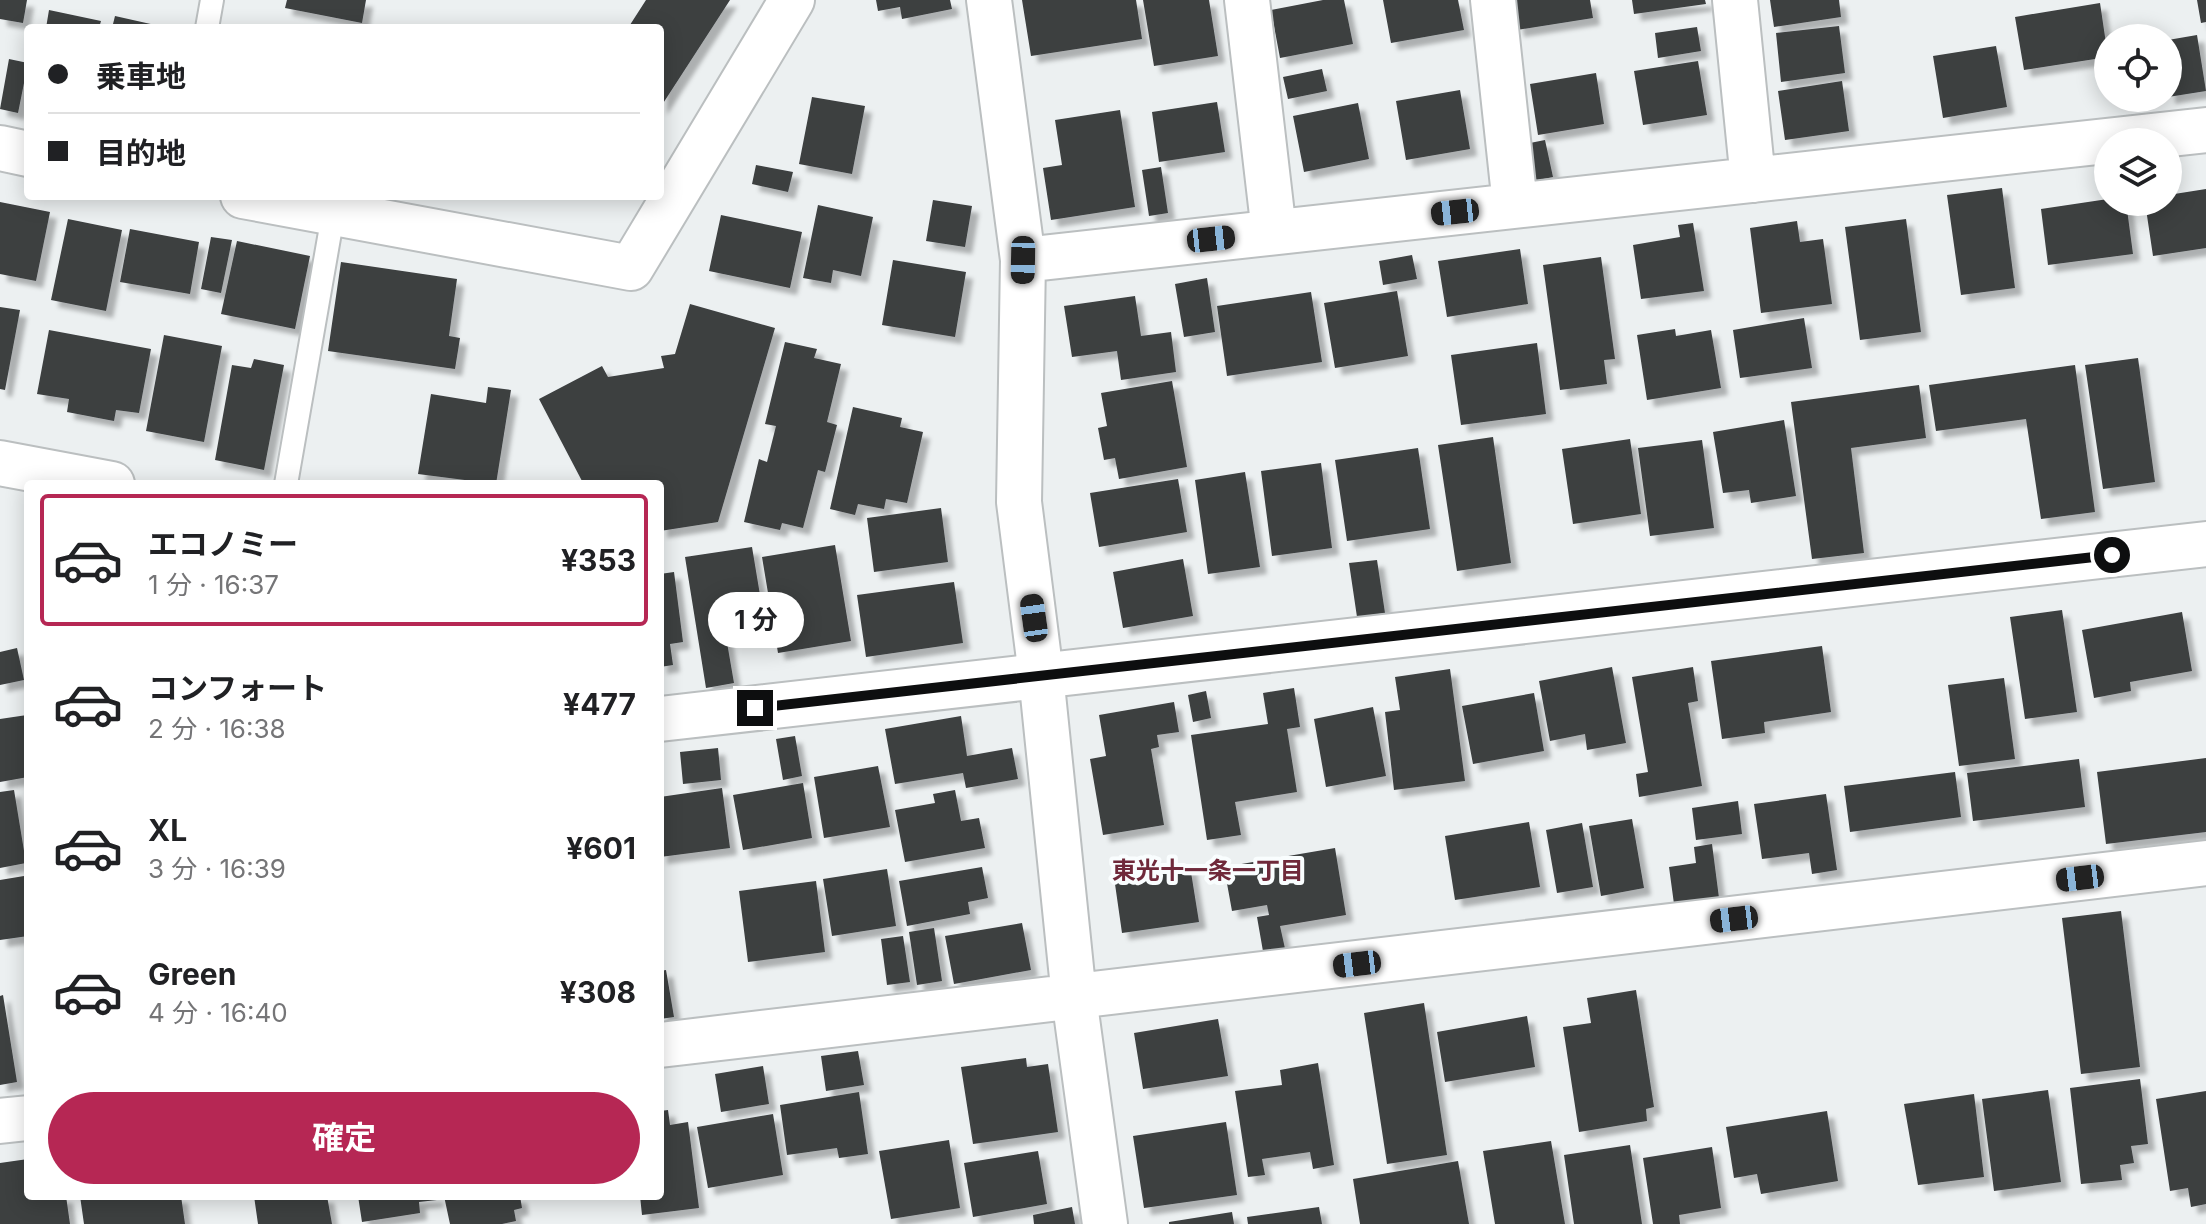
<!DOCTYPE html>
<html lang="ja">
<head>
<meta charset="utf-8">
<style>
  body { margin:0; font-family:Inter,"Noto Sans JP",sans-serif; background:#f6f6f6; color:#202124; height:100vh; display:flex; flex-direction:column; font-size:30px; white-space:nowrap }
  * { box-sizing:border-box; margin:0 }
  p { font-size:26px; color:#757577 }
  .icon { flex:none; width:44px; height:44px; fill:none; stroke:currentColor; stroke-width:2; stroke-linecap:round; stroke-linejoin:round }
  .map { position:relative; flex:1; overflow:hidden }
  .details { position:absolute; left:24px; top:480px; width:640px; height:720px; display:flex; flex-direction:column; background:#fff; border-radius:8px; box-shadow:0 4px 20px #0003 }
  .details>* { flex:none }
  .banner { position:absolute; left:24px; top:24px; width:640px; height:176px; border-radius:8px; box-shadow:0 4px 20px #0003; display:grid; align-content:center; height:176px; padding:0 24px; background:#fff }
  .buttons { position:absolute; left:2094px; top:24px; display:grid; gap:16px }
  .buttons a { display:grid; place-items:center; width:88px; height:88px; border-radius:50%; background:#fff; box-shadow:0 4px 20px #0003; font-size:40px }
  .end { position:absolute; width:36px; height:36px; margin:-18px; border:10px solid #0d0e0f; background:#fff; box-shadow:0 0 0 4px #fff }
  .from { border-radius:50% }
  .bubble { position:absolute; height:56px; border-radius:28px; background:#fff; box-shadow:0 4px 20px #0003; font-size:26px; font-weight:700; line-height:56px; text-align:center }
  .car { position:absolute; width:24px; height:48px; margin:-24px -12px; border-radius:10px; box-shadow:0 0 6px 2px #0007; background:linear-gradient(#222 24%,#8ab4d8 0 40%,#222 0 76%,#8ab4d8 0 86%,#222 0) }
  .banner b { display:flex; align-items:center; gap:28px; height:76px; font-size:30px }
  .banner b+b { border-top:2px solid #e0e0e0 }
  .banner i { width:20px; height:20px; background:#202124 }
  ul { padding:14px 0 0; list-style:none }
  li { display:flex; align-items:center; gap:24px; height:132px; margin:0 16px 12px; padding:0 8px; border:4px solid transparent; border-radius:8px }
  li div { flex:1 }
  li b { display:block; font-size:30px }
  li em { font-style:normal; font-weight:700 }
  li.selected { border-color:#b62754 }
  li>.icon { width:72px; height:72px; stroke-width:1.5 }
  .primary-button { display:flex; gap:16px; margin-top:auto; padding:16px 24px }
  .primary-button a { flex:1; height:92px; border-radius:48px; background:#b62754; color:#fff; font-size:32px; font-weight:700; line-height:92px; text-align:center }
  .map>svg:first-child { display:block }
  .building { fill:#3c3f40; filter:url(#shadow) }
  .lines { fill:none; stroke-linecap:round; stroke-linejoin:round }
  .lane-casing { stroke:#bbbfc0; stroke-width:26 }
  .street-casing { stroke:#bbbfc0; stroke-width:48 }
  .lane { stroke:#fff; stroke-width:22 }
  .street { stroke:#fff; stroke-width:44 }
  .route { stroke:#0d0e0f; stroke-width:10 }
  .labels { text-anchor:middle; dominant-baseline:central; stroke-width:8; stroke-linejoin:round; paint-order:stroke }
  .neighbourhood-label { font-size:24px; font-weight:bold; fill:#6f293a; stroke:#f9fdfe }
</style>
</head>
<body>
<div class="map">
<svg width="2206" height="1224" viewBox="0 0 2206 1224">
  <defs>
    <filter id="shadow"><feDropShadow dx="7" dy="7" stdDeviation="2" flood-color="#0004"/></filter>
  </defs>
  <rect width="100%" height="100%" fill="#ecf0f1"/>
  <path class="building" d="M0,0H27L23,23L0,19Z
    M287,0H366L362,23L285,8Z
    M646,0H730L660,108V28H628Z
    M876,0H950L952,9L902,19L900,7L878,11Z
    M1022,0H1136L1142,39L1031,56Z
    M1143,0H1209L1218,56L1154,66Z
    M1323,0H1344L1353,44L1280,58L1271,10Z
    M1383,0H1458L1464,30L1391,43Z
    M1512,0H1590L1593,18L1517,30Z
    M1632,0H1705L1706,4L1634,14Z
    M1770,0H1839L1841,17L1774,27Z
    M2197,0H2206V22L2201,23Z
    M2100,3L2108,57L2024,70L2015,17Z
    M49,10L101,21L99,28H46Z
    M115,16L164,27L163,28H112Z
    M1839,26L1845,73L1781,82L1776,33Z
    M1697,27L1701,51L1658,58L1655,33Z
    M2197,35L2206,91L2168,97V40Z
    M1996,46L2007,107L1943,118L1933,56Z
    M9,59L28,63L18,113L0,109Z
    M1698,61L1707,115L1643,125L1634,71Z
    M1322,69L1327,91L1288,99L1283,77Z
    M1596,73L1604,124L1538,135L1530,84Z
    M1842,81L1849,131L1785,140L1778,91Z
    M1460,90L1470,149L1406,160L1396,101Z
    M812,97L865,106L852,174L799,164Z
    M1217,102L1225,152L1159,162L1152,112Z
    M1358,103L1369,159L1304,172L1293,116Z
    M1120,110L1135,207L1051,220L1043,168L1062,165L1055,120Z
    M1545,140L1553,177L1533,181L1525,144Z
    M756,165L793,172L788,192L752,184Z
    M1161,167L1168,213L1149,216L1142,170Z
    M2002,188L2015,288L1961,295L1947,195Z
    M2206,189V248L2153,256L2145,202H2168V195Z
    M2108,199V202H2126L2133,254L2048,265L2041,209Z
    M933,200L972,206L965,247L926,241Z
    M0,202L50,212L36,281L0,274Z
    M818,205L873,217L861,276L833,270L831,283L803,278Z
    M721,215L802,232L790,288L709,271Z
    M68,219L122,230L106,311L51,300Z
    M1906,219L1921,332L1860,340L1845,227Z
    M1797,221L1800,242L1823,239L1832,304L1761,313L1750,228Z
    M1693,223L1704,291L1641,299L1633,245L1680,237L1678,225Z
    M130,229L199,242L190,294L120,282Z
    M211,237L232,240L221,293L201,289Z
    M237,241L310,256L295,329L221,314Z
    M1520,249L1528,304L1447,317L1438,261Z
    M1412,255L1417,279L1383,285L1379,261Z
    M1601,257L1615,359L1604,360L1607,384L1560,390L1543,265Z
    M893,260L966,272L955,337L882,325Z
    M341,262L457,279L449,336L460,338L455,369L328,351Z
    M1207,278L1215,332L1184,337L1175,284Z
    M1397,291L1408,356L1335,368L1324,303Z
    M1311,292L1322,362L1227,376L1217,306Z
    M1135,296L1141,336L1171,332L1176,372L1121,380L1117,351L1072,357L1064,306Z
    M690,304L775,328L718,522L660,531V484H572L582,481L539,399L602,366L608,377L664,368L661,356L675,354Z
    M0,307L20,310L5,390L0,389Z
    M1804,318L1812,368L1740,378L1733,330Z
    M1675,329L1676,336L1711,330L1721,388L1647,400L1637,335Z
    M49,330L151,349L139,413L116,410L114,421L67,412L69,399L37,394Z
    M164,335L222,346L204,442L146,431Z
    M785,342L817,349L814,358L841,364L827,422L837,425L825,472L818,470L803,528L782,523L780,530L744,522L759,459L767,462L776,426L765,424Z
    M1537,343L1546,414L1461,425L1451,355Z
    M2138,358L2155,482L2103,489L2085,365Z
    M254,359L284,365L264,470L215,460L232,365L251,368Z
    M2075,365L2095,512L2041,519L2026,419L1936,431L1929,385Z
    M1172,381L1187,467L1119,479L1115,458L1104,460L1098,428L1107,426L1101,393Z
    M1919,385L1926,438L1851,448L1864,553L1812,559L1791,402Z
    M488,387L511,390L496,484L418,474L431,394L486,403Z
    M853,407L902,418L900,427L923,432L907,503L886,499L884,509L858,504L855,515L830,509Z
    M1784,420L1796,496L1751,503L1749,490L1723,493L1713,432Z
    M1493,437L1511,563L1457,571L1438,445Z
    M1630,439L1641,514L1573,524L1562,449Z
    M1702,440L1714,528L1650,536L1638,448Z
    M1418,448L1430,529L1347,541L1335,460Z
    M1321,463L1332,548L1272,556L1261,471Z
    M1245,472L1260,567L1208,574L1195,480Z
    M1178,479L1187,532L1099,547L1090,493Z
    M941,508L948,562L874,572L867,518Z
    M835,545L851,641L778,653L762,557Z
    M752,547L765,625L725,631L734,683L706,688L685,557Z
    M1183,559L1193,616L1123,628L1113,572Z
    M1377,560L1385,613L1357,617L1349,563Z
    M674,572L683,642L670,644L673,665L660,667V574Z
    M954,582L963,643L866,657L857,595Z
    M2062,610L2077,712L2025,719L2010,617Z
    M2182,612L2192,671L2130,682L2131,691L2094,698L2082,630Z
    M1822,646L1831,712L1764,722L1765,733L1722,739L1711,661Z
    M17,648L24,680L0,685V652Z
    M1612,667L1626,743L1587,750L1585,734L1550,741L1539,681Z
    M1693,667L1698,701L1688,703L1702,786L1639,797L1636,774L1648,772L1632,677Z
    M1450,669L1465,781L1394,790L1385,712L1400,710L1395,677Z
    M2004,678L2015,759L1959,766L1948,685Z
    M1294,688L1300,727L1287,729L1297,792L1235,802L1241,835L1207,840L1191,735L1268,724L1263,693Z
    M1206,691L1211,718L1193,722L1188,695Z
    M1534,693L1544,751L1473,764L1462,706Z
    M1174,702L1179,732L1157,735L1159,747L1151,749L1164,825L1103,835L1090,759L1106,756L1099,715Z
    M1373,707L1386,776L1326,787L1314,719Z
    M27,715L28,777L0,782V719Z
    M961,716L967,756L1012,748L1018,779L966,788L963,773L895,784L885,729Z
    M795,736L802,776L783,780L776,739Z
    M718,748L721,780L683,784L680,752Z
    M2206,758V832L2106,844L2097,772Z
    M2079,759L2085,807L1973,821L1967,773Z
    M878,766L890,827L824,838L814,777Z
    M1955,772L1961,817L1850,832L1844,786Z
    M803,783L812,838L743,850L733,795Z
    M722,788L730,848L660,857V797Z
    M14,790L26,863L0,868V792Z
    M955,790L961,821L979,818L985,848L905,862L895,810L935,803L933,794Z
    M1826,794L1837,870L1812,874L1809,853L1762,859L1754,804Z
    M1738,801L1742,834L1696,840L1692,808Z
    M1632,819L1644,888L1601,896L1589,826Z
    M1529,822L1540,887L1455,900L1445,836Z
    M1582,823L1593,887L1557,893L1546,830Z
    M1712,844L1719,898L1674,904L1669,867L1696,863L1694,847Z
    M1335,848L1346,915L1280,926L1286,953L1264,957L1257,917L1269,915L1267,905L1232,911L1224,867Z
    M1190,866L1199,922L1122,933L1114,877Z
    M982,867L988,898L968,902L970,914L907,926L899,881Z
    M887,869L896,926L832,936L823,879Z
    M24,876L28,899V936L0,940V880Z
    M816,881L825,952L748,962L739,891Z
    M2121,911L2140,1067L2081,1074L2062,918Z
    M1022,923L1031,970L954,984L945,936Z
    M934,928L942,981L917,985L909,932Z
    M903,936L910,982L887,985L881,939Z
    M666,970L674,1017L660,1019V971Z
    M1636,990L1654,1107L1646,1109L1647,1121L1579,1132L1563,1027L1591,1023L1587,998Z
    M3,995L17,1082L0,1085V996Z
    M1424,1003L1447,1155L1387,1164L1364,1013Z
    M1527,1016L1535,1067L1445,1082L1437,1032Z
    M1218,1019L1228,1076L1143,1089L1134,1033Z
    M858,1051L864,1085L826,1091L821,1056Z
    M1026,1058L1027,1067L1048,1064L1058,1132L973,1144L961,1067Z
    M1318,1063L1334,1165L1313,1169L1310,1152L1262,1159L1265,1175L1248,1177L1235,1091L1282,1085L1280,1070Z
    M763,1066L769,1104L721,1112L715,1074Z
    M2140,1079L2148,1144L2131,1146L2134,1163L2120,1165L2122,1180L2081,1184L2070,1088Z
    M2048,1090L2061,1182L1994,1191L1982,1099Z
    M2206,1091V1204L2191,1207L2188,1188L2170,1191L2156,1099Z
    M859,1092L868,1154L839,1158L837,1148L787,1155L780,1105Z
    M1974,1094L1984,1177L1918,1185L1904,1104Z
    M668,1110L670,1125L688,1122L699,1208L642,1215L640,1196H660V1111Z
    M1827,1111L1838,1181L1761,1194L1757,1174L1734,1178L1726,1127Z
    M773,1114L783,1175L708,1188L697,1127Z
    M1226,1122L1237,1195L1144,1208L1133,1136Z
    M949,1140L960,1208L891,1219L879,1151Z
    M1551,1141L1565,1224H1495L1483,1151Z
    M1630,1145L1642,1224H1574L1564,1155Z
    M1712,1147L1721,1208L1679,1215L1680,1224H1653L1643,1158Z
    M1038,1151L1047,1204L973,1217L964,1163Z
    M28,1159V1196H66L70,1224H0V1163Z
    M1458,1161L1469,1224H1360L1353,1179Z
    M80,1196H181L185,1224H84Z
    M254,1196H327L332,1224H258Z
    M358,1196H436L437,1200L419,1202L420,1213L362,1222Z
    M444,1196H520L522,1208L514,1210L516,1221L502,1224H450Z
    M1072,1207L1075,1224H1034L1033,1215Z
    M1319,1207L1322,1224H1248L1247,1217Z
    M1232,1212L1234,1224H1169V1222Z"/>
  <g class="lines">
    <defs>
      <path id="lane" d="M207,28L212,0
        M286,484L333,215"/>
      <path id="street" d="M989,0L1023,260L1019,502L1041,675L1074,997L1105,1224
        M1247,0L1274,232
        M1493,0L1515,205
        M1735,0L1753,180
        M0,148L28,154
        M243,196L631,268L792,0
        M1023,260L2206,130
        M0,463L112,484
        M660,719L2206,544
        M660,1045L2206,863
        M0,1121L28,1118"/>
    </defs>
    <use href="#lane" class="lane-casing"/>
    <use href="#street" class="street-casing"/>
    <use href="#lane" class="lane"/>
    <use href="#street" class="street"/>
  </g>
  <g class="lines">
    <path class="route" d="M755,708L2112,555"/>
  </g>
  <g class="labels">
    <g class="neighbourhood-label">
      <text x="1208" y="870">東光十一条一丁目</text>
    </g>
  </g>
</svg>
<div class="buttons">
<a><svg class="icon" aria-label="locate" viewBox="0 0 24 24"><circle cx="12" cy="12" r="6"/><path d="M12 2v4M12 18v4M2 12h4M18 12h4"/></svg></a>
<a><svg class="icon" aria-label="layers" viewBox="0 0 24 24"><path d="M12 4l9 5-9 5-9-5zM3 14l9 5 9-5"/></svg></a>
</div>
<i class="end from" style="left:2112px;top:555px"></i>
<i class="end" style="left:755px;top:708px"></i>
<div class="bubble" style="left:708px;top:592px;width:96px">1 分</div>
<i class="car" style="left:1455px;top:212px;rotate:264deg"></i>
<i class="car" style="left:1211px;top:239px;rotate:84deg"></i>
<i class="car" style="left:1023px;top:260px;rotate:181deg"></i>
<i class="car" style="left:1034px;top:618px;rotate:352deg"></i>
<i class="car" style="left:2080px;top:878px;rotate:263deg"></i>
<i class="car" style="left:1734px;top:919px;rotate:263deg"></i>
<i class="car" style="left:1357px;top:964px;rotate:263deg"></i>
<div class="banner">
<b><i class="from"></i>乗車地</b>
<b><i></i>目的地</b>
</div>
<section class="details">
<ul>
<li class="selected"><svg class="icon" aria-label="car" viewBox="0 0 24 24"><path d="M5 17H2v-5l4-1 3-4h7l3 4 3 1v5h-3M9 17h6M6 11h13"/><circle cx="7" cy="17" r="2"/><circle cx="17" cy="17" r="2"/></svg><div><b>エコノミー</b><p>1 分 · 16:37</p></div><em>¥353</em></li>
<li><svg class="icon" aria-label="car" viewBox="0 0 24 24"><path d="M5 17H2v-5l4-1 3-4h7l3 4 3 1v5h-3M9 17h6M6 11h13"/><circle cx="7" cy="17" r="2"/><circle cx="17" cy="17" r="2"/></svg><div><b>コンフォート</b><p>2 分 · 16:38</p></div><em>¥477</em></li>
<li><svg class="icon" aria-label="car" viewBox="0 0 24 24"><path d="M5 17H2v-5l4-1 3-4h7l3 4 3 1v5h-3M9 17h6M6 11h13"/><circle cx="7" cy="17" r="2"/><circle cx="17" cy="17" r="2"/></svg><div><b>XL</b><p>3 分 · 16:39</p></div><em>¥601</em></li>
<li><svg class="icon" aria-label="car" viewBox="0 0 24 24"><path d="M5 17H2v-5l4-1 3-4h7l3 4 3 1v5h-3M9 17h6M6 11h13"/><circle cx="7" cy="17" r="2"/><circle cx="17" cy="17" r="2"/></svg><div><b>Green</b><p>4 分 · 16:40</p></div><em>¥308</em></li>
</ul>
<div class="primary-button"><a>確定</a></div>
</section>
</div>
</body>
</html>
